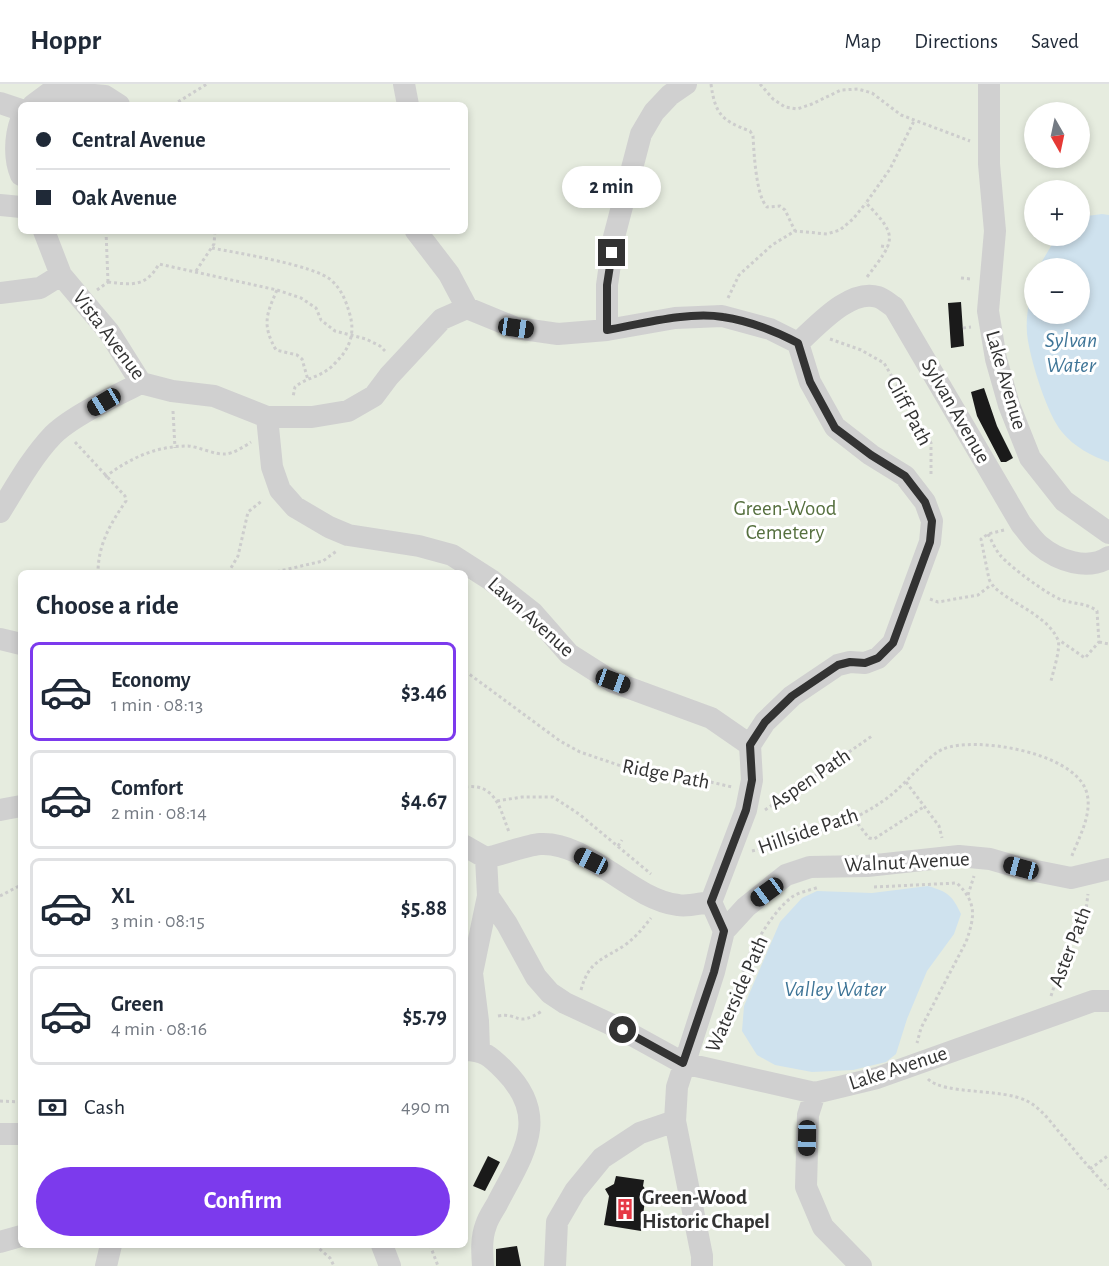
<!DOCTYPE html>
<html lang="en">
<head>
<meta charset="utf-8">
<style>
  body { margin:0; font-family:"Alegreya Sans",sans-serif; background:#f2f2f3; color:#1f2937; height:100vh; display:flex; flex-direction:column; font-size:22px; white-space:nowrap }
  * { box-sizing:border-box; margin:0 }
  p { font-size:20px; color:#747a83 }
  .icon { flex:none; width:33px; height:33px; fill:none; stroke:currentColor; stroke-width:2; stroke-linecap:round; stroke-linejoin:round }
  .map { position:relative; flex:1; overflow:hidden }
  .sheet { position:absolute; left:18px; top:486px; width:450px; height:678px; display:flex; flex-direction:column; background:#fff; border-radius:9px; box-shadow:0 3px 9px #0003 }
  .sheet>* { flex:none }
  .guide { position:absolute; left:18px; top:18px; width:450px; height:132px; border-radius:9px; box-shadow:0 3px 9px #0003; display:grid; align-content:center; height:132px; padding:0 18px; background:#fff }
  .needle { width:39px; rotate:171deg }
  .controls { position:absolute; left:1024px; top:18px; display:grid; gap:12px }
  .controls a { display:grid; place-items:center; width:66px; height:66px; border-radius:50%; background:#fff; box-shadow:0 3px 9px #0003; font-size:30px }
  .end { position:absolute; width:27px; height:27px; margin:-14px; border:8px solid #333; background:#fff; box-shadow:0 0 0 3px #fff }
  .from { border-radius:50% }
  .bubble { position:absolute; height:42px; border-radius:21px; background:#fff; box-shadow:0 3px 9px #0003; font-size:20px; font-weight:600; line-height:42px; text-align:center }
  .car { position:absolute; width:18px; height:36px; margin:-18px -9px; border-radius:8px; box-shadow:0 0 4px 2px #0007; background:linear-gradient(#222 24%,#8ab4d8 0 40%,#222 0 76%,#8ab4d8 0 86%,#222 0) }
  .guide b { display:flex; align-items:center; gap:21px; height:57px; font-size:22px }
  .guide b+b { border-top:2px solid #e0e1e3 }
  .guide i { width:15px; height:15px; background:#1f2937 }
  ul { padding:0; list-style:none }
  li { display:flex; align-items:center; gap:18px; height:99px; margin:0 12px 9px; padding:0 6px; border:3px solid #e0e1e3; border-radius:9px }
  li div { flex:1 }
  li b { display:block; font-size:22px }
  li em { font-style:normal; font-weight:600 }
  li.selected { border-color:#7c3aed }
  li>.icon { width:54px; height:54px; stroke-width:1.5 }
  h2 { padding:0 18px; font-size:27px; line-height:72px }
  .pay { display:flex; align-items:center; gap:15px; height:66px; padding:0 18px; font-size:22px }
  .pay p { margin-inline-start:auto }
  .cta { display:flex; gap:12px; margin-top:auto; padding:12px 18px }
  .cta a { flex:1; height:69px; border-radius:36px; background:#7c3aed; color:#fff; font-size:24px; font-weight:600; line-height:69px; text-align:center }
  header { display:flex; align-items:center; gap:36px; box-sizing:border-box; height:84px; padding:0 30px; background:#fff; border-bottom:2px solid #e0e1e3 }
  header strong { font-size:28px }
  nav { display:flex; gap:33px; margin-inline-start:auto; font-size:21px }
  .map>svg:first-child { display:block }
  .green { fill:#e6ecdf; fill-rule:evenodd }
  .water { fill:#cfe2ee }
  .building { fill:#1a1a1a }
  .lines { fill:none; stroke-linecap:round; stroke-linejoin:round }
  .path { stroke:#cdcdcd; stroke-width:3; stroke-dasharray:3 3; stroke-linecap:butt }
  .minor { stroke:#d0d0d0; stroke-width:22 }
  .route { stroke:#333; stroke-width:8 }
  .labels { text-anchor:middle; dominant-baseline:central; stroke-width:6; stroke-linejoin:round; paint-order:stroke }
  .street-label { font-size:21px; fill:#333; stroke:#fff }
  .park-label { font-size:21px; fill:#56703f; stroke:#fff }
  .poi-label { font-size:21px; font-weight:bold; fill:#333; stroke:#fff; text-anchor:start }
  .water-label { font-size:22px; font-style:italic; fill:#3f7597; stroke:#fff }
</style>
</head>
<body>
<header>
<strong>Hoppr</strong>
<nav><a>Map</a><a>Directions</a><a>Saved</a></nav>
</header>
<div class="map">
<svg width="1109" height="1182" viewBox="0 0 1109 1182">
  <rect width="100%" height="100%" fill="#fff"/>
  <path class="green" d="M0,0H1109V1182H0ZM21,21H465V147H21ZM1035,28H1080V74H1035ZM1035,106H1080V152H1035ZM1035,184H1080V230H1035ZM21,489H465V1161H21Z"/>
  <path class="water" d="M1102,130L1109,131V378C1093,373 1073,362 1062,348C1047,330 1032,280 1028,257C1024,235 1030,213 1035,192V230H1080V184H1038L1057,152H1080V133Z
    M928,802C948,808 952,811 961,830L954,850L927,887L907,935L896,970L886,978L853,986L812,988L775,981L757,971L742,947L744,922L780,838L802,814L817,807L872,809Z"/>
  <path class="building" d="M961,218L964,262L951,264L948,219Z
    M984,304L997,342L1013,374L1006,378H1001L977,332L971,308Z
    M488,1072L500,1078L485,1107L473,1102Z
    M616,1092L644,1096L643,1102L651,1113L645,1116L641,1147L604,1141L609,1112L605,1105L614,1100Z
    M517,1162L521,1182H496V1165Z"/>
  <g class="lines">
    <path class="path" d="M711,0C715,30 722,37 750,47L753,52C754,69 756,112 767,123L780,122L785,126L795,147
      M760,0L773,15L785,23L797,25L812,20L841,6L858,5L872,9L901,31L970,57
      M173,21L207,0
      M106,147L108,198
      M881,162L888,163
      M212,164C237,169 314,181 331,196C342,206 346,217 350,231C355,249 350,264 337,277C323,294 308,292 295,303L293,313
      M196,187L214,160L215,147
      M867,193C894,157 900,153 866,119L890,85L915,35
      M961,194L971,195
      M108,198C132,201 146,203 159,180L277,206L301,214L316,224L321,236L335,247L366,255L380,262L385,267
      M97,206L108,198
      M277,206C266,231 262,241 276,266L297,271L302,275L308,296
      M728,214L739,191L772,161L795,147L827,150L840,146L853,135L866,119
      M963,244L971,243
      M830,255L861,266L884,279L931,359V393
      M173,327L175,364
      M75,358L125,412L126,417C110,440 98,461 98,489
      M105,393C130,374 156,362 188,362C200,363 215,371 225,370C233,370 245,362 251,358
      M1004,446L988,450L981,455L989,495C996,515 1046,527 1058,556C1061,564 1053,588 1051,597
      M988,450C992,457 995,465 1000,471C1010,483 1048,511 1062,516C1074,520 1087,519 1097,527L1099,558L1085,574L1059,556
      M228,489L238,472L248,428L263,416
      M271,489L323,477L338,466
      M930,515L938,518L978,511L991,501
      M1099,558L1109,560
      M465,587L560,657L580,668L633,686L653,691L676,690L732,703
      M906,698L939,742L942,754
      M465,703C496,699 500,725 509,748
      M497,717L522,713H553L579,730L651,790
      M765,726L872,652
      M854,735L869,754L874,755L925,722
      M618,762L622,756
      M752,767C800,755 852,742 891,711C905,700 929,671 943,665C976,652 1069,668 1085,704C1095,726 1079,753 1071,774
      M874,803L957,799C977,819 975,832 966,858L921,944L917,959
      M968,811L974,792
      M0,812L21,801
      M581,906C589,876 603,876 625,861C636,853 643,844 651,834
      M1051,912L1067,862L1086,826L1088,810
      M498,932C519,928 516,944 542,927
      M712,966L751,867C762,849 774,827 792,813C799,808 811,806 819,803
      M928,995C944,1011 1002,1004 1027,1017C1043,1025 1054,1043 1066,1056C1080,1073 1094,1089 1109,1105
      M0,1017L21,1018
      M1090,1085L1109,1071
      M315,1161L330,1174L334,1182
      M430,1161L438,1182"/>
    <path class="minor" d="M404,0L408,21
      M989,0V80L995,147L988,227L996,275L1009,321L1030,374L1064,417L1109,449
      M0,19L21,26
      M33,21L52,7L105,12L119,21
      M21,36C15,53 14,75 21,91
      M0,121L21,123
      M44,147L61,191
      M416,147L449,190L467,224L516,244L558,250L607,246L675,234L722,232L770,245L798,259L810,298L835,343L871,371L905,392L925,418L932,437L930,458L893,559L878,574L865,579L850,578L838,581L792,612L765,638L750,661L752,696L746,726L711,818L724,847L714,888L677,1003L675,1037L702,1172V1182
      M0,209L40,204L61,191L109,248L141,299L172,307L214,312L267,333H312L348,327L374,312L389,292L442,235L467,224
      M607,246V201L614,153L641,50L654,28L670,11L686,0
      M798,259C817,242 850,204 878,213C884,215 889,220 894,223L1021,440C1027,447 1032,455 1039,461C1058,477 1088,487 1109,473
      M267,333L272,383L280,406L295,423L329,443L348,451L419,462L452,471L491,496L533,529L569,570L613,598L711,634L750,661
      M0,428C16,402 32,373 53,351C72,332 117,311 141,299
      M0,555L21,560
      M0,726L21,722
      M465,762L486,774L488,812L507,840L536,893L550,909L565,919L623,946L683,979L815,1009L877,994L1093,917H1109
      M486,774C500,771 527,761 540,760C588,757 630,815 678,821C688,823 700,819 711,818
      M724,847L746,823L786,791L810,783L867,782L959,772L990,775L1021,784L1071,794L1109,785
      M465,966C484,966 491,973 504,986C552,1034 522,1071 497,1120C493,1127 488,1134 486,1141C481,1154 482,1168 483,1182
      M479,966L478,937L472,889L488,812
      M815,1009L808,1031L806,1103L823,1143L861,1182
      M0,1050H21
      M0,1158L21,1152
      M382,1161L390,1182
      M106,1182L111,1161
      M555,1182L557,1138L575,1107L602,1074L640,1049L675,1037"/>
  </g>
  <g class="lines">
    <path class="route" d="M612,169L607,201V246C641,240 689,227 723,233C750,237 775,247 798,259L810,298L835,344L871,371L905,392L925,418L932,437L930,458L893,559L878,574L865,579L850,578L838,581L792,612L765,638L750,661L752,696L746,726L711,818L724,847L714,888L683,979L623,946"/>
  </g>
  <defs>
    <symbol id="building-bare" viewBox="-9 -9 18 18"><path d="M-4-6H4V6H1V3H-1V6H-4ZM-2.5-4.3h1.7v1.8h-1.7ZM.8-4.3h1.7v1.8H.8ZM-2.5-1h1.7V.8h-1.7ZM.8-1h1.7V.8H.8Z" fill="#e63946" stroke="#fff" stroke-width="2.5" paint-order="stroke"/></symbol>
  </defs>
  <g fill-rule="evenodd">
    <use href="#building-bare" x="610" y="1110" width="30" height="30"/>
  </g>
  <g class="labels">
    <g class="street-label">
      <text transform="translate(109 251) rotate(53)">Vista Avenue</text>
      <text transform="translate(1006 296) rotate(74)">Lake Avenue</text>
      <text transform="translate(909 327) rotate(62)">Cliff Path</text>
      <text transform="translate(956 327) rotate(60)">Sylvan Avenue</text>
      <text transform="translate(531 533) rotate(42)">Lawn Avenue</text>
      <text transform="translate(666 690) rotate(11)">Ridge Path</text>
      <text transform="translate(810 695) rotate(-34)">Aspen Path</text>
      <text transform="translate(808 747) rotate(-19)">Hillside Path</text>
      <text transform="translate(907 778) rotate(-3)">Walnut Avenue</text>
      <text transform="translate(1070 863) rotate(-69)">Aster Path</text>
      <text transform="translate(737 910) rotate(-66)">Waterside Path</text>
      <text transform="translate(898 984) rotate(-18)">Lake Avenue</text>
    </g>
    <g class="park-label">
      <text x="785" y="424">Green-Wood<tspan x="785" dy="24">Cemetery</tspan></text>
    </g>
    <g class="poi-label">
      <text x="642" y="1113">Green-Wood<tspan x="642" dy="24">Historic Chapel</tspan></text>
    </g>
    <g class="water-label">
      <text x="1071" y="256">Sylvan<tspan x="1071" dy="25">Water</tspan></text>
      <text x="835" y="905">Valley Water</text>
    </g>
  </g>
</svg>
<div class="controls">
<a><svg class="needle" viewBox="-14 -14 28 28"><path d="M0-13l5 13h-10z" fill="#e53935"/><path d="M0 13l5-13h-10z" fill="#747a83"/></svg></a>
<a>+</a>
<a>−</a>
</div>
<i class="end from" style="left:623px;top:946px"></i>
<i class="end" style="left:612px;top:169px"></i>
<div class="bubble" style="left:562px;top:82px;width:99px">2 min</div>
<i class="car" style="left:516px;top:244px;rotate:98deg"></i>
<i class="car" style="left:104px;top:318px;rotate:239deg"></i>
<i class="car" style="left:613px;top:597px;rotate:110deg"></i>
<i class="car" style="left:591px;top:777px;rotate:297deg"></i>
<i class="car" style="left:1021px;top:784px;rotate:285deg"></i>
<i class="car" style="left:767px;top:808px;rotate:234deg"></i>
<i class="car" style="left:807px;top:1054px;rotate:181deg"></i>
<div class="guide">
<b><i class="from"></i>Central Avenue</b>
<b><i></i>Oak Avenue</b>
</div>
<section class="sheet">
<h2>Choose a ride</h2>
<ul>
<li class="selected"><svg class="icon" aria-label="car" viewBox="0 0 24 24"><path d="M5 17H2v-5l4-1 3-4h7l3 4 3 1v5h-3M9 17h6M6 11h13"/><circle cx="7" cy="17" r="2"/><circle cx="17" cy="17" r="2"/></svg><div><b>Economy</b><p>1 min · 08:13</p></div><em>$3.46</em></li>
<li><svg class="icon" aria-label="car" viewBox="0 0 24 24"><path d="M5 17H2v-5l4-1 3-4h7l3 4 3 1v5h-3M9 17h6M6 11h13"/><circle cx="7" cy="17" r="2"/><circle cx="17" cy="17" r="2"/></svg><div><b>Comfort</b><p>2 min · 08:14</p></div><em>$4.67</em></li>
<li><svg class="icon" aria-label="car" viewBox="0 0 24 24"><path d="M5 17H2v-5l4-1 3-4h7l3 4 3 1v5h-3M9 17h6M6 11h13"/><circle cx="7" cy="17" r="2"/><circle cx="17" cy="17" r="2"/></svg><div><b>XL</b><p>3 min · 08:15</p></div><em>$5.88</em></li>
<li><svg class="icon" aria-label="car" viewBox="0 0 24 24"><path d="M5 17H2v-5l4-1 3-4h7l3 4 3 1v5h-3M9 17h6M6 11h13"/><circle cx="7" cy="17" r="2"/><circle cx="17" cy="17" r="2"/></svg><div><b>Green</b><p>4 min · 08:16</p></div><em>$5.79</em></li>
</ul>
<div class="pay"><svg class="icon" aria-label="cash" viewBox="0 0 24 24"><path d="M3 7h18v10H3z"/><circle cx="12" cy="12" r="2"/></svg>Cash<p>490 m</p></div>
<div class="cta"><a>Confirm</a></div>
</section>
</div>
</body>
</html>
